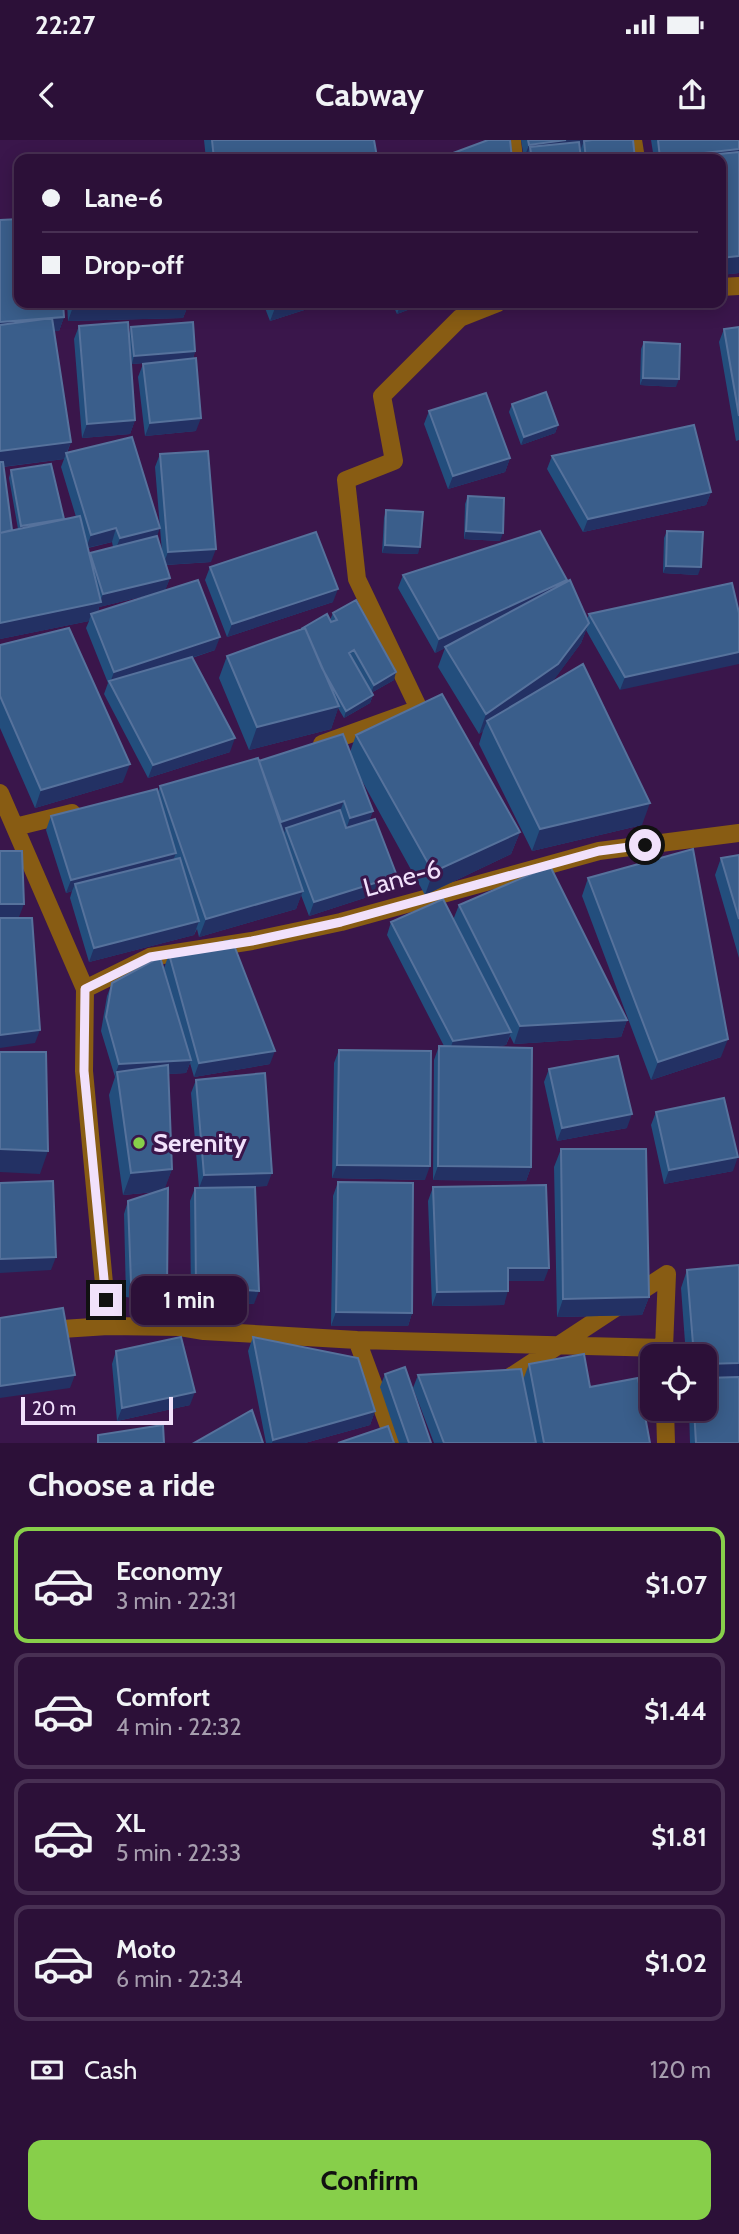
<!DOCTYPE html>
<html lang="en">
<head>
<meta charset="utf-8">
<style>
  body { margin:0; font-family:Cabin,sans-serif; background:#341940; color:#f1f3f6; height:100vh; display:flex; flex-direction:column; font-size:26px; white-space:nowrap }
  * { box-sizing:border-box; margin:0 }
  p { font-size:23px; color:#a69dae }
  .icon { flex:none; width:38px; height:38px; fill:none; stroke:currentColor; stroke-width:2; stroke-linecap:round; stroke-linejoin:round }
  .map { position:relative; height:1303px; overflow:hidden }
  .side { display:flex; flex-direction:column; background:#2c1038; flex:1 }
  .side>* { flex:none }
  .banner { position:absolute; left:14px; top:14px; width:712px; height:154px; border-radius:14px; box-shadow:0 4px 18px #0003,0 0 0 2px #483053; display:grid; align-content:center; height:154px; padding:0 28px; background:#2c1038 }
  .controls { position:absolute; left:640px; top:1204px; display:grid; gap:14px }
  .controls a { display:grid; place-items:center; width:77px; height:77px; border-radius:14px; background:#2c1038; box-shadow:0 4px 18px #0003,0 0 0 2px #483053; font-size:35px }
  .scale { position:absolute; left:21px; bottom:18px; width:152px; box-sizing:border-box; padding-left:7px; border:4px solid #f1e1fb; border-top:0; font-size:19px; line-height:24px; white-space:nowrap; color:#f1e1fb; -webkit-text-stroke:5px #3a164b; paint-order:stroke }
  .end { position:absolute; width:32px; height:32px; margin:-16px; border:9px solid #f1e1fb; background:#111; box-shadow:0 0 0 4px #111 }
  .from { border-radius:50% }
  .bubble { position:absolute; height:49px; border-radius:14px; background:#2c1038; box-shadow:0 4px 18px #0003,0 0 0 2px #483053; font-size:23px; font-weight:700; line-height:49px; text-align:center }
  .banner b { display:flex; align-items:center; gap:24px; height:66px; font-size:26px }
  .banner b+b { border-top:2px solid #483053 }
  .banner i { width:18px; height:18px; background:#f1f3f6 }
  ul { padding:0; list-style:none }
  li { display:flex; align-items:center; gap:21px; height:116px; margin:0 14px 10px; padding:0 14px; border:4px solid #483053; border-radius:14px }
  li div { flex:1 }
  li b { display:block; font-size:26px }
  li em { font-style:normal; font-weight:700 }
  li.active { border-color:#87cf4a }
  li>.icon { width:63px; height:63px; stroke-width:1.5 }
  h2 { padding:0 28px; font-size:32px; line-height:84px }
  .pay { display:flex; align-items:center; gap:18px; height:77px; padding:0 28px; font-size:26px }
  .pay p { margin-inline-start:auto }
  .primary-button { display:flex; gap:14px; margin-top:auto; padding:14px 28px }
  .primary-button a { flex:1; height:80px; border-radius:14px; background:#87cf4a; color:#111; font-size:28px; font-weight:700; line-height:80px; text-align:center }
  .status { display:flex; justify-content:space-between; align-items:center; height:49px; padding:0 35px; background:#2c1038; direction:ltr }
  .status svg { height:19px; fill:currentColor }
  header { display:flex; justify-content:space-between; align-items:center; height:91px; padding:0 28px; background:#2c1038; font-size:32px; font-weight:700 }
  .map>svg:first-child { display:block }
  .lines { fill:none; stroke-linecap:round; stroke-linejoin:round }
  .minor { stroke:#885c13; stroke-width:18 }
  .wall { fill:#234e7d; fill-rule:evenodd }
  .shaded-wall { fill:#233164 }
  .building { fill:#3a5e8b; stroke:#56729c; stroke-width:2 }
  .route { stroke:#f1e1fb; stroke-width:9 }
  .poi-dot { fill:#87cf4a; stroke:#3a164b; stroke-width:2.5 }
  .labels { text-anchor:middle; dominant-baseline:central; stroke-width:6; stroke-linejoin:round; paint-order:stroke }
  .street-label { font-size:26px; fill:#f1e1fb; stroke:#3a164b }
  .poi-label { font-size:26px; font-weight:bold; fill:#f1e1fb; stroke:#3a164b; text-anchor:start }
</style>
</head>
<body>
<div class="status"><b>22:27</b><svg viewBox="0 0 49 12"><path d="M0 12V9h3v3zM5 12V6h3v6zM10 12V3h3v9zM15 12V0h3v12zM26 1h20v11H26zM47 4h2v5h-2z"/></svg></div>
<header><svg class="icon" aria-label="back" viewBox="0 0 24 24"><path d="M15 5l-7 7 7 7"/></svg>Cabway<svg class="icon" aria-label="share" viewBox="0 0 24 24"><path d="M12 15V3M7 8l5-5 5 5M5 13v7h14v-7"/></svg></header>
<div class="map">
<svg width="739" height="1303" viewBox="0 0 739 1303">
  <rect width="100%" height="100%" fill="#3a164b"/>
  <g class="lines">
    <path class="minor" d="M512,0L514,19
      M633,0L636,19
      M721,147L739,146
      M322,604L419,569L357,439L346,340L394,321L382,256L460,178L498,163
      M0,653L85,849L84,931L108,1186L180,1187L204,1191L357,1200L664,1208V1216
      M15,687L72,673
      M85,849L150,817L252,801L341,782L599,711L739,693
      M0,1193L108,1186
      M357,1200L395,1303
      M501,1243L667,1134L664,1208
      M665,1269L666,1303"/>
  </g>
  <path class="wall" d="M204,0H374L377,17L376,19H206Z
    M521,0H633L635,19H526V18H524Z
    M651,0H739V133L721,135V19H654Z
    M0,80L64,177L59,191H54L71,302L67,313L156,396L162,412L155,327L160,314L211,422L166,425L170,438L165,450L215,510L192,518L230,612L148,638L104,554L108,543L86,488L89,481L0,499ZM64,319L61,327L76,377L64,379L11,330L9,338L18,389L12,390L3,327ZM112,402L113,407L89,414L88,408ZM157,453L98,472L99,467Z
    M67,163H189L183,178L68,181Z
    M263,163H326L270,181Z
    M392,163H426L397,174Z
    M79,186L135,280L130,294L82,298L74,199Z
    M131,187L195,211L193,219L132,224L129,194Z
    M739,187V300L736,301L719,202L724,189Z
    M644,202L676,247L640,245L641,209Z
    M143,224L196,291L145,296L138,237Z
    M512,264L558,285L555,293L521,305L509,272Z
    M429,271L510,318L505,332L448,349L424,284Z
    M552,316L711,352L706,365L583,392L547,329Z
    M468,356L500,401L464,399L465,364Z
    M386,370L418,414L382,413L384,378Z
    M667,391L698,435L663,433L664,398Z
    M210,427L333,462L227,497L205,440Z
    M403,435L567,440L566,442L587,479L589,474L732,443L620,550L586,490L581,503L552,542L642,685L532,711L479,604L483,591L479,594L438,527L445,508L435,513L398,448Z
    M333,473L394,540L371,553L373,555L370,563L344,578L338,568L331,589L249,610L219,538L227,516L330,480Z
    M0,505L123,642L35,668L0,588Z
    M356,595L520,692L511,714L425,755L361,639L373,671L369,681L397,736L392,749L309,776L301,755L296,769L199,797L197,789L194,795L89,822L70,758L72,751L66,753L46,690L51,676L158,652L160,646L259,621L350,612Z
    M739,715V818L715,735L721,718Z
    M588,738L721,917L651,940L582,756Z
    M459,765L627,880L621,897L514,904L510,896L506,905L495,907L531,1027L526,1041L433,1040L434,920L439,906H444L387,795L391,782L453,780Z
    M169,814L270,924L194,937L190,923L186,933L168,934L172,1029L164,1049L167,1149L162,1163L126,1157L124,1074L128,1061L155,1052L123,1055L109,955L115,937L101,891L107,856L112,843L173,862L164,828Z
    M339,910L425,1040L332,1038L334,923Z
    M549,929L627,988L557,1001L544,942Z
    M196,940L267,1046L218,1048L254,1164L191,1161L190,1061L195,1048H199L191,953Z
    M656,972L733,1031L664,1044L651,985Z
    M561,1009L649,1157L642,1175L557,1177L554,1027Z
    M338,1042L412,1173L408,1186H331L333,1056Z
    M433,1047L544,1141H508L504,1165L432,1166L428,1061Z
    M687,1130L739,1303H690L689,1269H705V1216H686L681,1148Z
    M253,1197L375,1271L370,1285L305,1303H266L248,1211Z
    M116,1211L190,1265L117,1281L112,1224Z
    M529,1224L590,1247L650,1303H434L413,1248L418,1235L523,1240Z
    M385,1234L431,1303H399L380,1247Z"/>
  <path class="shaded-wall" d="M566,0H624L584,1L580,11L530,7L526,18H524L529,5Z
    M739,9V21L721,19H660V18Z
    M739,116V133L721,135V118Z
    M111,163H189L183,178L68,181L74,164Z
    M290,163H326L270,181L275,168Z
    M401,163H426L397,174Z
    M64,177L59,191L0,195V182Z
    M195,211L193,219L132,224L134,216Z
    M643,238L679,239L676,247L640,245Z
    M201,278L196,291L145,296L150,283Z
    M135,280L130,294L82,298L87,284Z
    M558,285L555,293L521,305L524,297Z
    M71,302L64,319L0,327V311Z
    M510,318L505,332L448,349L453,336Z
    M711,352L706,365L583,392L588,379Z
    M64,379L19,393L21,386Z
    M116,388L112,402L86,408L91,395Z
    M160,388L155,401L115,411L120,398Z
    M466,391L503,393L500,401L464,399Z
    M385,405L420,407L418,414L382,413Z
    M216,409L211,422L163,425L168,412Z
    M666,426L701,427L698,435L663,433Z
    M170,438L165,451L99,467L95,479L91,474L89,481L0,499V483L100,462L103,454Z
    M567,440L562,453L435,513L439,499Z
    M338,449L333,462L227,497L232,484Z
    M589,483L581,503L551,544L487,581L483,591L479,594L486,574Z
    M220,497L215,510L111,544L110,543L114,532Z
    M739,512V524L620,550L625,537Z
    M396,532L394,540L371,553L374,545Z
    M373,555L370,563L344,578L346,571Z
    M339,566L331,589L249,610L257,587Z
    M235,598L230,612L148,638L153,625Z
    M130,624L123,642L35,668L41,650Z
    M344,661L339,674L286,688L284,693L277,695L281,682Z
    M650,663L642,685L532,711L540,689Z
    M373,671L368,684L345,692L350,678Z
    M520,692L511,714L425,755L433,732Z
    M176,713L171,726L75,744L72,751L66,753L71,740Z
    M397,736L392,749L309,776L314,762Z
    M303,751L296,769L199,797L206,779Z
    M0,764H24L19,777H0Z
    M199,781L194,795L89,822L94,808Z
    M627,880L621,897L514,904L520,886Z
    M40,890L35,903L0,908V895Z
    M511,892L506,905L448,915L453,901Z
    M728,899L721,917L651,940L658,922Z
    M275,911L270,924L194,937L199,923Z
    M191,920L186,933L117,937V932L114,938L119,924Z
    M632,974L627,988L557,1001L562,988Z
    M0,1009L48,1011L40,1034L0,1032Z
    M738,1017L733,1031L664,1044L669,1030Z
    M337,1025L430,1026L425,1040L332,1038Z
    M438,1026L531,1027L526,1041L433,1040Z
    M172,1029L164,1051L123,1055L131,1033Z
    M272,1033L267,1046L199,1048L204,1035Z
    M56,1117L51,1130L0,1133V1119Z
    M508,1128H549L544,1141H503Z
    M196,1147L259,1151L254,1164L191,1161Z
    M508,1151L504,1165L432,1166L437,1152Z
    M649,1157L642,1175L557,1177L563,1159Z
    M336,1172L412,1173L408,1186H331Z
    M739,1223V1241L705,1242V1224Z
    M75,1235L70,1248L0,1258V1246Z
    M195,1252L190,1265L117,1281L122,1268Z
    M375,1271L370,1285L305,1303H272L273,1300Z"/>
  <path class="building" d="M212,0H374L377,17L372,19H214Z
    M488,0H510L512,19H437Z
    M528,0H566L529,5Z
    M592,0H633L635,19H586L584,1Z
    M658,0H739V9L660,18Z
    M579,2L581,19H532L530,7Z
    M739,12V116L721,118V19H668Z
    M19,79V163H63L64,177L0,182V80Z
    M74,163H111L74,164Z
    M273,163H290L275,168Z
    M52,178L71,302L0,311V185Z
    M128,182L135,280L87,284L79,186Z
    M193,182L195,211L134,216L131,187Z
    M739,187V276L724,189Z
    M644,202L680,204L679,239L643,238Z
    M196,218L201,278L150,283L143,224Z
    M546,252L558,285L524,297L512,264Z
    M486,253L510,318L453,336L429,271Z
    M694,285L711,352L588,379L552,316Z
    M132,297L160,388L120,398L116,388L91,395L66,313Z
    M208,311L216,409L168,412L160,314Z
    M0,322H3L12,390L0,393Z
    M51,324L64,379L21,386L11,330Z
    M468,356L504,358L503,393L466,391Z
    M386,370L423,372L420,407L385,405Z
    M80,376L101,462L0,483V393Z
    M540,391L567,440L439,499L403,435Z
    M667,391L703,392L701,427L666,426Z
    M316,392L338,449L232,484L210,427Z
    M157,396L170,438L103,454L90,413Z
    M198,440L220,497L114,532L91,474Z
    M570,440L589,483L558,524L486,574L445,507Z
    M732,443L739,473V512L625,537L589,474Z
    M356,460L396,532L374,545L354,510L349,513L373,555L346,571L322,528L305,488L301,489L327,474L331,482L337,480L333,473Z
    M69,488L130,624L41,650L0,556V505Z
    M305,488L339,566L257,587L227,516Z
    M192,517L235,598L153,625L109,541Z
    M583,524L650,663L540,689L487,581Z
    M442,554L520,692L433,732L356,595Z
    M343,594L373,671L350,678L344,661L281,682L259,621Z
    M258,618L303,751L206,779L160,646Z
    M157,649L176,713L71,740L51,676Z
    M340,670L346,688L375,679L397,736L314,762L286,688Z
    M693,709L728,899L658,922L588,738Z
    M0,711H22L24,764H0Z
    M739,715V779L721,718Z
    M180,718L199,781L94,808L75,744Z
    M550,726L627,880L520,886L459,765Z
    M443,759L511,892L453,901L391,782Z
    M0,778H32L40,890L0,895Z
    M232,800L275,911L199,923L169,814Z
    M160,817L191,920L119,924L106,877L112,843Z
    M439,906L532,908L531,1027L438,1026Z
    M339,910L431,911L430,1026L337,1025Z
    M0,912H46L48,1011L0,1009Z
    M618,916L632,974L562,988L549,929Z
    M168,925L172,1029L131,1033L117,932Z
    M265,933L272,1033L204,1035L196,940Z
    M724,958L738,1017L669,1030L656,972Z
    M561,1009H646L649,1157L563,1159Z
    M53,1041L56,1117L0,1119V1043Z
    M338,1042L413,1043L412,1173L336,1172Z
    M546,1045L549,1128H508V1151L437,1152L433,1047Z
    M255,1047L259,1151L196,1147L195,1048Z
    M168,1048L167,1149L131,1143L128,1061Z
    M739,1125V1223L705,1224V1216H694L687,1130Z
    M63,1168L75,1235L0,1246V1178Z
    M181,1197L195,1252L122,1268L116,1211Z
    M253,1197L358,1218L375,1271L273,1300Z
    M584,1214L590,1247L638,1238L650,1303H544L529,1224Z
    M405,1227L431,1303H409L385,1234Z
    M521,1229L536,1303H444L418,1235Z
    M739,1237V1303H696L694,1269H705V1238Z
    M252,1270L263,1303H194Z
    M163,1285L164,1303H98V1295Z
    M388,1286L394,1303H338Z"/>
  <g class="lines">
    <path class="route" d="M106,1160L84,931L85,849L150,817L252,801L341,782L599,711L645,705"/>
  </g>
  <circle class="poi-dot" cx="139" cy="1003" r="7"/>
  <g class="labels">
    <g class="street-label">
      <text transform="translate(402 738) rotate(-15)">Lane-6</text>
    </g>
    <g class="poi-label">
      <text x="153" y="1003">Serenity</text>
    </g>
  </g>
</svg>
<div class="controls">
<a><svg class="icon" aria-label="locate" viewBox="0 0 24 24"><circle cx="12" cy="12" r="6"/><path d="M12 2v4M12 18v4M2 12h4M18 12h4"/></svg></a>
</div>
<div class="scale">20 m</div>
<i class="end from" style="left:645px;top:705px"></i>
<i class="end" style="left:106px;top:1160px"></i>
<div class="bubble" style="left:131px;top:1136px;width:116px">1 min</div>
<div class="banner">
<b><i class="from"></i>Lane-6</b>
<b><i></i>Drop-off</b>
</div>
</div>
<section class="side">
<h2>Choose a ride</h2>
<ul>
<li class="active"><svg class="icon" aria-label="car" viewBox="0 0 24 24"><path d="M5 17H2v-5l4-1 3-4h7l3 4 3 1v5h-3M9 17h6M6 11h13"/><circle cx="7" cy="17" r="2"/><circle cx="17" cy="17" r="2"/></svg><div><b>Economy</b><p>3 min · 22:31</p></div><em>$1.07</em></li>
<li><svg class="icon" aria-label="car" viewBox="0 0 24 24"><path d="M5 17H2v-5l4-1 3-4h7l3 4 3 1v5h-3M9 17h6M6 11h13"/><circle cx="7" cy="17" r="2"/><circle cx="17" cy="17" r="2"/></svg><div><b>Comfort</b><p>4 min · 22:32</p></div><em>$1.44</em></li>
<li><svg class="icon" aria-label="car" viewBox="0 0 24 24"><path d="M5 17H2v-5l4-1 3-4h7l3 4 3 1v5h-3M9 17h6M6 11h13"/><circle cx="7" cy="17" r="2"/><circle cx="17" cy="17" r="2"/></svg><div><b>XL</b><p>5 min · 22:33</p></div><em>$1.81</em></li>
<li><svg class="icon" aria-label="car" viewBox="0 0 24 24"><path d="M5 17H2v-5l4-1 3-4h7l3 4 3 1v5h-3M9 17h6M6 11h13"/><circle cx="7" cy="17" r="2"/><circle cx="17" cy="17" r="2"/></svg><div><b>Moto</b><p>6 min · 22:34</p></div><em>$1.02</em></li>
</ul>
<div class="pay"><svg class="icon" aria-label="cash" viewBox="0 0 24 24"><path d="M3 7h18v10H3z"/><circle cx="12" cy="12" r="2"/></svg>Cash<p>120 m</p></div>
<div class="primary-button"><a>Confirm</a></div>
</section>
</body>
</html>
